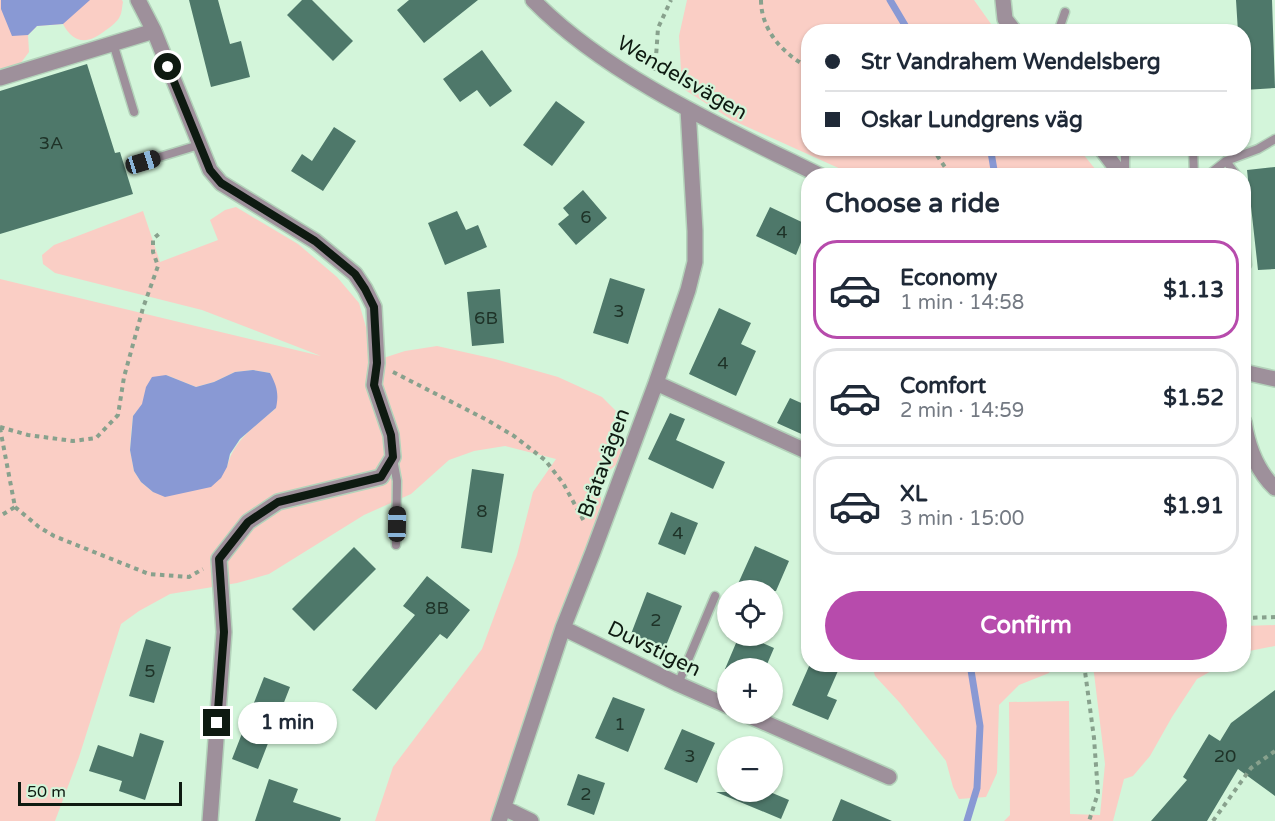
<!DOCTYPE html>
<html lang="en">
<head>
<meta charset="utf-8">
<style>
  body { margin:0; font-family:"Varela Round",sans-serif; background:#f6f6f7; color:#1f2937; height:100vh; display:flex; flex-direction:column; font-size:22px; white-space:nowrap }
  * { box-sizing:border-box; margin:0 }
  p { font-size:20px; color:#747a83 }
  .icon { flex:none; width:33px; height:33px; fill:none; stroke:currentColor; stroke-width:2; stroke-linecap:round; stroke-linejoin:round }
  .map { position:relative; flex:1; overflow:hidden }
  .sheet { position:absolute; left:801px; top:168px; width:450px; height:504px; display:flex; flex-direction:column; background:#fff; border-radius:24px; box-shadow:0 2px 4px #0004 }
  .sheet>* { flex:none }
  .guide { position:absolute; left:801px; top:24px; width:450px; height:132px; border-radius:24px; box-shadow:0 2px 4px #0004; display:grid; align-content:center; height:132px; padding:0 24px; background:#fff }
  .buttons { position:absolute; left:717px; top:580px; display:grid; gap:12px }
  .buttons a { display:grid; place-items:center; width:66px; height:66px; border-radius:50%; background:#fff; box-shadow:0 2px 4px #0004; font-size:30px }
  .scale { position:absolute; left:18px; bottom:15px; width:164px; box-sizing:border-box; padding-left:6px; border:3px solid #0e1a11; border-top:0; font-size:16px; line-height:21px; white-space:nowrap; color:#0e1a11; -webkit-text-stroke:4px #d3f5da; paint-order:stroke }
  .end { position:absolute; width:27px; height:27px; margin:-14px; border:8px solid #0e1a11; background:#fff; box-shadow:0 0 0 3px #fff }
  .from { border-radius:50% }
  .bubble { position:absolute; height:42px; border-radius:21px; background:#fff; box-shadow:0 2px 4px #0004; font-size:20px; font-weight:700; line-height:42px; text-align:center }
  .car { position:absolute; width:18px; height:36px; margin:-18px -9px; border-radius:8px; box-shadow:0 0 4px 2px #0007; background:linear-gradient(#222 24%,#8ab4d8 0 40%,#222 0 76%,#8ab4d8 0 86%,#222 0) }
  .guide b { display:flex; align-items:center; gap:21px; height:57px; font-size:22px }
  .guide b+b { border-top:2px solid #e0e1e3 }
  .guide i { width:15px; height:15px; background:#1f2937 }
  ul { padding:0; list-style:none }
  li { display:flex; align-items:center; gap:18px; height:99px; margin:0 12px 9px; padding:0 12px; border:3px solid #e0e1e3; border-radius:24px }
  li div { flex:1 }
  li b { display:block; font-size:22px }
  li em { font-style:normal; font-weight:700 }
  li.selected { border-color:#b74bac }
  li>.icon { width:54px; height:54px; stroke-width:1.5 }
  h2 { padding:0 24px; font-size:27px; line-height:72px }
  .action { display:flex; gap:12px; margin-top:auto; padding:12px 24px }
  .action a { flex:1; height:69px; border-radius:36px; background:#b74bac; color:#fff; font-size:24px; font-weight:700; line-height:69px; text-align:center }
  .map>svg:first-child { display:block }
  .green { fill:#facec5; fill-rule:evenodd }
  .water { fill:#8999d4 }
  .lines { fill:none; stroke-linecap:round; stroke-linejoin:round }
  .stream { stroke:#8999d4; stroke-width:7 }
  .building { fill:#4e786a }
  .lane-casing { stroke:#b3d2ba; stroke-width:11 }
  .street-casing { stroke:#b3d2ba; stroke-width:18 }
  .path { stroke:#88a18d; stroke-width:4; stroke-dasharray:4.5 4.5; stroke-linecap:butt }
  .lane { stroke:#9e909b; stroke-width:8 }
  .street { stroke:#9e909b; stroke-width:15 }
  .route { stroke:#0e1a11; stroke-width:8 }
  .labels { text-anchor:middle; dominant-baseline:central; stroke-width:4.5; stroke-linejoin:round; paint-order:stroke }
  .number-label { font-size:18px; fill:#1e3227 }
  .street-label { font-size:21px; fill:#0e1a11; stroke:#d3f5da }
</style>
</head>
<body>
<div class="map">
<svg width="1275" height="821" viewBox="0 0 1275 821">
  <rect width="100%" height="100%" fill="#d3f5da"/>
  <path class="green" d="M0,0H122L123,2C122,6 122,13 120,16C118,21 111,27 106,30C89,44 74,45 63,24L37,26L28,35L29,52L20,64L0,69Z
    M687,0H974L996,31L808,32V148L1079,149L1100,175H854L732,120L682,88L679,36Z
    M236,207L298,244L337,277L359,303L370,341L368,363L405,351L437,346L495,359L558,377L602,397L619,414L623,442L618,463L601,478V505L517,750L490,821H375L393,767L482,649L517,555L533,492L556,459L505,446L474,451L449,460L411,494L364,515L269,574L237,583L170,594L139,611L121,624L79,757L55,821H0V279L321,356L202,310L55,273L43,264L42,255L54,245L143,211L160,262L218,240L210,220L225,210ZM253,370L270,373L276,408C257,425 233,440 227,467L153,492L141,482L134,471L130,450L131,434L133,416L166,375L196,387L214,382L235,372Z
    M1275,625V646L1244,652V626Z
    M872,665V664L1053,665L1049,673L1019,685L999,705L997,773L986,797L959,799L953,787L946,761L900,703L875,676Z
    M1093,665H1222L1197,679L1172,717L1150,756L1133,776L1124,779L1113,821H1004L1010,815L1009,702L1069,701L1070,814L1100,815L1105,764Z"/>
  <path class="water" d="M1,0H90L63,24L37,26L28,35L12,36L1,9Z
    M253,370L270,373C277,386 279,394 276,408L240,439L230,454L227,467L221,478L211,487L165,497L153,492L141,482L134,471L130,450L133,416L142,404L146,387L152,377L166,375L196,387L214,382L235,372Z"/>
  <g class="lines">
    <path class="stream" d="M890,0L909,32
      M988,148L991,152L995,176
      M967,821L977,788L980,726L970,664"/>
  </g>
  <path class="building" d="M189,0H218L230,44L241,41L250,77L211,87Z
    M302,0H312L353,41L333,61L287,15Z
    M409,0H478L424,43L397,10Z
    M1236,0H1272L1275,88L1244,90V32H1238Z
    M482,50L512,91L490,107L477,90L460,102L443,79Z
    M87,64L115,153L120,152L133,194L0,234V91Z
    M556,101L585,122L552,166L523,145Z
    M334,127L356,141L323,191L291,171L302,154L312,161Z
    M1275,167V269L1258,270L1247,170Z
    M583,190L607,218L576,245L558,224L569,215L563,208Z
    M770,207L808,225L796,255L756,236Z
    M457,211L466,230L478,225L487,247L445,265L428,223Z
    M610,278L645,289L628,344L593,333Z
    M500,289L504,343L472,346L467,292Z
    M719,308L751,323L741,344L756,351L736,396L689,374Z
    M790,398L808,406V437L777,423Z
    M670,413L685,419L676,440L725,462L713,489L648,459Z
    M472,469L504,474L492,553L461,548Z
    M671,512L698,523L685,555L658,544Z
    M755,546L789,561L776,591H748L737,586Z
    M354,547L376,569L314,631L292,609Z
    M427,576L470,610L447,639L440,634L376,710L352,690L415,615L403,606Z
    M647,592L682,606L665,648L631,634Z
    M739,636H746L774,648L765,669H725Z
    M146,639L171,647L154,703L129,696Z
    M810,664H841L827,696L837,700L828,720L792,705Z
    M264,677L290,687L258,769L232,759Z
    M1275,690V796L1238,769L1207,821H1151L1187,780L1183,777L1209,734L1220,741L1231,723Z
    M613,697L645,709L628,752L595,738Z
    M682,729L715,743L697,783L664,769Z
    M140,733L164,741L145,800L119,791L122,781L89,771L98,745L133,757Z
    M578,774L605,783L594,815L567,805Z
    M269,779L298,789L293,802L341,818L340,821H255Z
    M716,792H770L789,800L781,819Z
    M841,799L892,821H832Z"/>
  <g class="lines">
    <defs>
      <path id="lane" d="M1122,30V32
        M1188,31V32
        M1058,32L1065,12
        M113,43L134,112
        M1125,148V176
        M1193,148L1194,176
        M1226,161L1237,176
        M143,162L199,145
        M1207,176L1226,161L1258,149L1275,139
        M1244,230L1247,265
        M393,459L397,481L396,545
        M678,684L715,596"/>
      <path id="street" d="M138,0L154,31L210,170L221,183L315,241L355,274L365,289L374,307L377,363L374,385L391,435L393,457L381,477L278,502L248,522L219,559L224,632L210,821
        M533,0C607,76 726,129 821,176
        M1003,0L1005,19L1015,32
        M0,78L154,31
        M1101,148L1122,176
        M1244,372L1275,379
        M656,383L808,452
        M1244,422C1248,447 1256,470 1275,488
        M563,628L678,684L728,706
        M745,714L889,777
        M504,808L531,821
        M499,821L563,628L593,552L656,383L688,290L695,262V231L688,109"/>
    </defs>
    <use href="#lane" class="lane-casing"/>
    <use href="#street" class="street-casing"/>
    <path class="path" d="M761,0C761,30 783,54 808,67
      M655,71L658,28L671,0
      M932,148L951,176
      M393,372L487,420L514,436L545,460L563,483L585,523
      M0,427L28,435L73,441L96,438L118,415L124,377L143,308L158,266L153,252V239L160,233
      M0,428L15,507L0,516
      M15,507L39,527L54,536L149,574L189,577L203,569
      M1244,618L1275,617
      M1084,664L1094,738L1098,793L1089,821
      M1213,821L1251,768L1275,751"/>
    <use href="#lane" class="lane"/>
    <use href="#street" class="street"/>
  </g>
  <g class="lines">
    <path class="route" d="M168,67L210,170L221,183L315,241L355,274L365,289L374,307L377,363L374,385L391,435L393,457L381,477L278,502L248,522L219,559L224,632L217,723"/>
  </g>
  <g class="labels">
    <g class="number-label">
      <text x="51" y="143">3A</text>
      <text x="586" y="217">6</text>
      <text x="782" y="232">4</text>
      <text x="619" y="311">3</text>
      <text x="486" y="318">6B</text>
      <text x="723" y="363">4</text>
      <text x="482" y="511">8</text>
      <text x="678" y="533">4</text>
      <text x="437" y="608">8B</text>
      <text x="656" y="620">2</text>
      <text x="150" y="671">5</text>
      <text x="620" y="724">1</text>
      <text x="690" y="756">3</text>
      <text x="1225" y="756">20</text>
      <text x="586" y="794">2</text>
    </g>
    <g class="street-label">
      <text transform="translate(682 78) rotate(30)">Wendelsvägen</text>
      <text transform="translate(604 463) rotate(-70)">Bråtavägen</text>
      <text transform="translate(654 649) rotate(26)">Duvstigen</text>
    </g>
  </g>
</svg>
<div class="buttons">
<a><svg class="icon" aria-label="locate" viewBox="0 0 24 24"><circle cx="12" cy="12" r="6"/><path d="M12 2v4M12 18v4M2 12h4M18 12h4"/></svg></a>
<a>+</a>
<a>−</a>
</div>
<div class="scale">50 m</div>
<i class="end from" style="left:168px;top:67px"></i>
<i class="end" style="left:217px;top:723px"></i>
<div class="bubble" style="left:238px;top:702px;width:99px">1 min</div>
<i class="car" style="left:143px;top:162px;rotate:73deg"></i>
<i class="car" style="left:397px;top:524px;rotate:1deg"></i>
<div class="guide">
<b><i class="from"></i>Str Vandrahem Wendelsberg</b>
<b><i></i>Oskar Lundgrens väg</b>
</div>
<section class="sheet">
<h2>Choose a ride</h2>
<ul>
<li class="selected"><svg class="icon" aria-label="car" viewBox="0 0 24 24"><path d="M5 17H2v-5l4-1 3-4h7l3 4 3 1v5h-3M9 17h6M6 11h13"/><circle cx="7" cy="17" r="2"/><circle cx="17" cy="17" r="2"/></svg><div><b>Economy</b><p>1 min · 14:58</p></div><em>$1.13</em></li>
<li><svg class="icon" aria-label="car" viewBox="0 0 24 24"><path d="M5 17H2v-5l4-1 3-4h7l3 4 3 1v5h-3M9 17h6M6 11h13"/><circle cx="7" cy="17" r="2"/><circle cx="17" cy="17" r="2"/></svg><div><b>Comfort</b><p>2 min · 14:59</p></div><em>$1.52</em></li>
<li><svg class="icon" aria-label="car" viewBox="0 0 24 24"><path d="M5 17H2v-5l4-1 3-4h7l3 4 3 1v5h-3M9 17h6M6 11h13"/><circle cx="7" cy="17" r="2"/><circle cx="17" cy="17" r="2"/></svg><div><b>XL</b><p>3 min · 15:00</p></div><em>$1.91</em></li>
</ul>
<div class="action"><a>Confirm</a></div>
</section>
</div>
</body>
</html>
